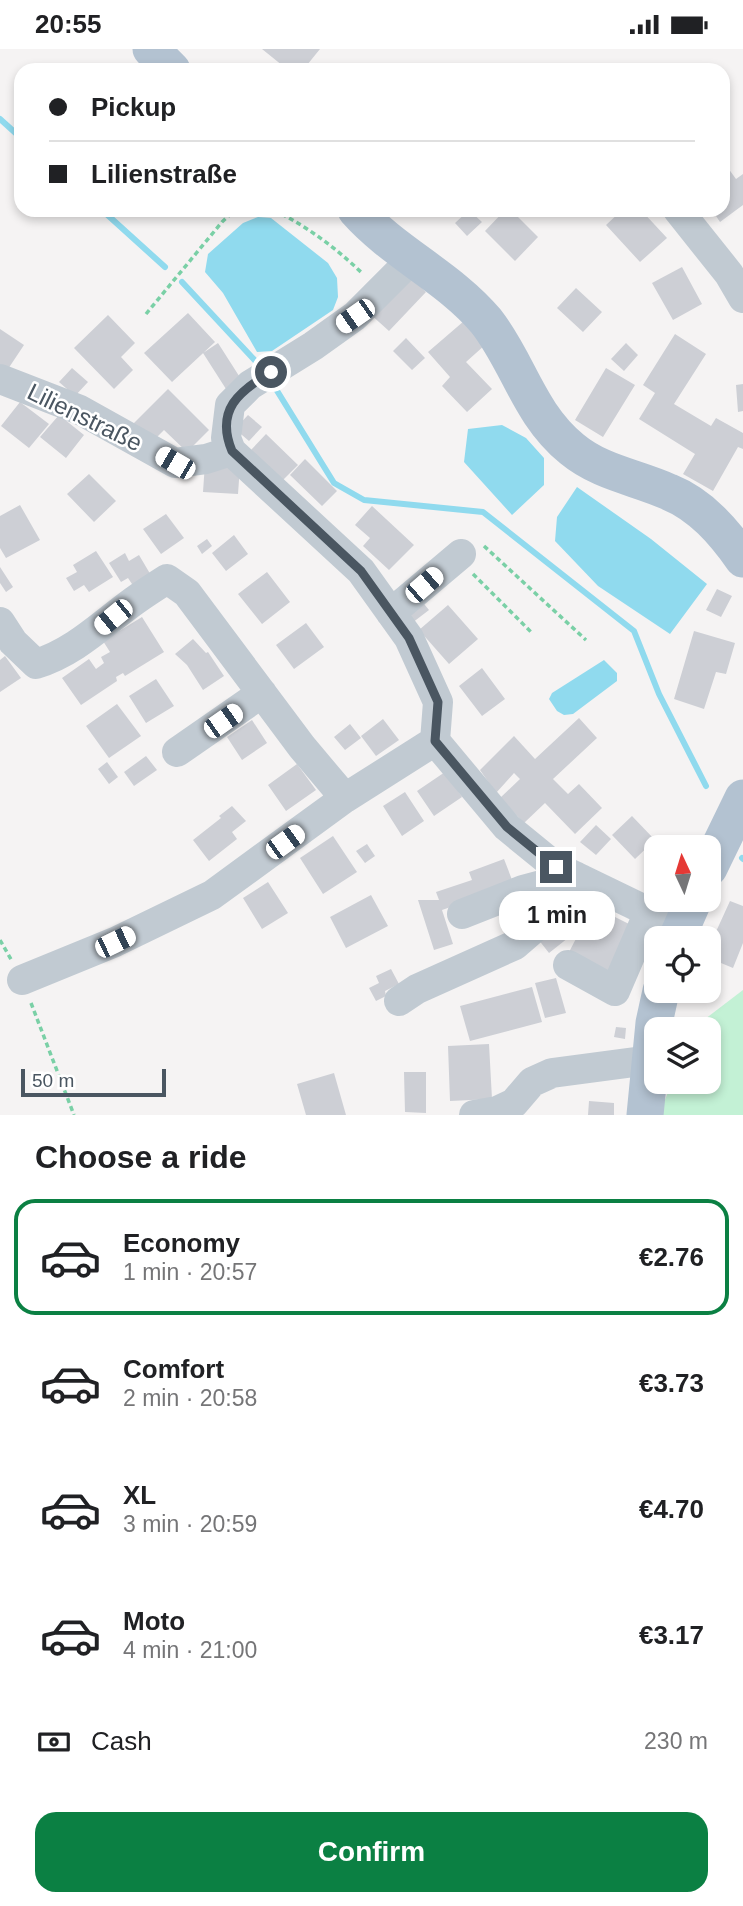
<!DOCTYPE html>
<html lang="en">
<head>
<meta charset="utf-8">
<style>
  body { margin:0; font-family:Helvetica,sans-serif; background:#f6f6f6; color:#202124; height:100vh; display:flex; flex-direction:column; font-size:26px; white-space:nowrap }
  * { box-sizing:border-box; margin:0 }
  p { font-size:23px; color:#757577 }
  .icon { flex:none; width:38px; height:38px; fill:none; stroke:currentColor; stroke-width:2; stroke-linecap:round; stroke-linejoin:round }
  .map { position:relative; height:1066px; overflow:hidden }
  .details { display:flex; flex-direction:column; background:#fff; flex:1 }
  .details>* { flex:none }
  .hud { position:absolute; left:14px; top:14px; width:716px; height:154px; border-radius:21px; box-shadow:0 4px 10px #0003; display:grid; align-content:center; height:154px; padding:0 35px; background:#fff }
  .needle { width:46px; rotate:356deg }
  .buttons { position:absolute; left:644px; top:786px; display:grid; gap:14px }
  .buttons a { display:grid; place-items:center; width:77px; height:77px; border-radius:14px; background:#fff; box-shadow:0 4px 10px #0003; font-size:35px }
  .scale { position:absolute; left:21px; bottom:18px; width:145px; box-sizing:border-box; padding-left:7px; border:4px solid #4a5661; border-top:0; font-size:19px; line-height:24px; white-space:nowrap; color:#4a5661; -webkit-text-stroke:5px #fff; paint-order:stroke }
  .end { position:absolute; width:32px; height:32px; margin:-16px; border:9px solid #4a5661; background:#fff; box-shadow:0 0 0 4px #fff }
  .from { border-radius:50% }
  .bubble { position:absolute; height:49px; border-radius:21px; background:#fff; box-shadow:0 4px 10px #0003; font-size:23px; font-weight:600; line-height:49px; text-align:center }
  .car { position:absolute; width:21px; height:42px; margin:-21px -10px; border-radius:9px; box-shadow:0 0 5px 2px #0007; background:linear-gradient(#fff 24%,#345 0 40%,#fff 0 76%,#345 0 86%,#fff 0) }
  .hud b { display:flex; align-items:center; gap:24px; height:66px; font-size:26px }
  .hud b+b { border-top:2px solid #e0e0e0 }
  .hud i { width:18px; height:18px; background:#202124 }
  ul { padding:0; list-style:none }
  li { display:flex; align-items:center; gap:21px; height:116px; margin:0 14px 10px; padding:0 21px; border:4px solid transparent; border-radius:21px }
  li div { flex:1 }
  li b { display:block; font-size:26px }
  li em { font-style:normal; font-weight:600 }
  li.selected { border-color:#0b8043 }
  li>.icon { width:63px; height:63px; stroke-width:1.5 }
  h2 { padding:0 35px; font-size:32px; line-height:84px }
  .pay { display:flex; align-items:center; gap:18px; height:77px; padding:0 35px; font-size:26px }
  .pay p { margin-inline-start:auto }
  .action { display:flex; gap:14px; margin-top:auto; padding:14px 35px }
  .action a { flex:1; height:80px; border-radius:21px; background:#0b8043; color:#fff; font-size:28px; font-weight:600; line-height:80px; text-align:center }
  .status { display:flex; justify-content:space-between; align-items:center; height:49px; padding:0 35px; background:#fff; direction:ltr }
  .status svg { height:19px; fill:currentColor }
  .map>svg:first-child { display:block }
  .green { fill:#c3f1d5 }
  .water { fill:#90daee }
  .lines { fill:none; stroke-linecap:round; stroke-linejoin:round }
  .stream { stroke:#90daee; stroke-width:6 }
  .building { fill:#cdcfd5 }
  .path { stroke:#7ad0a6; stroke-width:3.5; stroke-dasharray:5 3.5; stroke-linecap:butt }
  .minor { stroke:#c1cad2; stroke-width:30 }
  .major { stroke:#b3c2d1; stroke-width:37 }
  .route { stroke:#4a5661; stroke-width:9 }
  .labels { text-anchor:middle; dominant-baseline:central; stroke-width:5; stroke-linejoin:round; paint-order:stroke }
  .street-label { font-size:24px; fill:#4a5661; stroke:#fff }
</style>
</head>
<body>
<div class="status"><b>20:55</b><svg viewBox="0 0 49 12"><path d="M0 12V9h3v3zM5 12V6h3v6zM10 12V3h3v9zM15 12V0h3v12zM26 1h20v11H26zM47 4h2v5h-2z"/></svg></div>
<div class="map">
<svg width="743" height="1066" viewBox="0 0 743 1066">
  <rect width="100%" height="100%" fill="#f5f3f3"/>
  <path class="green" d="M743,941V1066H659L672,1033L709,1032V980H692Z"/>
  <path class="water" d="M258,168L271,169L328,214L337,229L338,248L333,261L272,302L257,303L223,244L205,223L208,205L243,174Z
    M502,376L526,389L544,409V436L512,466L464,413L468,380Z
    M577,438L651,490L707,535L670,585L598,537L555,492L557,468Z
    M604,611L617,624V632L573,665L564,666L557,662L549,650L552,644Z"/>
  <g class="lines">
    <path class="stream" d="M0,70L21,89
      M102,161L165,218
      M182,233L262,319
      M271,332L334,434L364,451L483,463L634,582L659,645L706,737
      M742,809L743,810"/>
  </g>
  <path class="building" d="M262,0H320L303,21H288Z
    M728,119L736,130L743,125V156L720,173L712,161H723V122Z
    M469,161L482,173L467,187L455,174Z
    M505,161H511L538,188L515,212L485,182Z
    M622,161H641L667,189L640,213L606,176Z
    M682,218L702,255L673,271L652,234Z
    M406,224L426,243L389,282L369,264Z
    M576,239L602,263L583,283L557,259Z
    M188,264L215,293L172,333L144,304Z
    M108,266L135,294L121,308L133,321L114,340L74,299Z
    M464,272L485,296L466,313L492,340L467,363L442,337L450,328L428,303Z
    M0,280L24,296L8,320L0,315Z
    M675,285L706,305L674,355L711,377L716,369L743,384V400L738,398L713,442L683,425L695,405L639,370L655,344L643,336Z
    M406,289L425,309L412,321L393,302Z
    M218,294L241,330L226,340L203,304Z
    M626,294L638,306L624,322L611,310Z
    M72,319L88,333L75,347L59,333Z
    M606,319L635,336L603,388L575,371Z
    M743,335V362L738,363L736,336Z
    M168,340L209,381L187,403L164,381L152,393L133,375Z
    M20,353L49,375L29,399L1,377Z
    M59,366L84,386L66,409L40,388Z
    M248,366L262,378L249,392L235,380Z
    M266,385L298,416L282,432L251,401Z
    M305,410L337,442L322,457L290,426Z
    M205,414L240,417L238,445L203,443Z
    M89,425L116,452L94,473L67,445Z
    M20,456L40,491L6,509L0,499V467Z
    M372,457L414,496L389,521L363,497L370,489L355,476Z
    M166,465L184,489L161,505L143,480Z
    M234,486L248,505L226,522L212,504Z
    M207,490L212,497L202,505L197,497Z
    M96,502L113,528L89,543L84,536L74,542L66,529L77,523L73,516Z
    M125,504L129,512L139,506L152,528L134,538L128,529L121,533L109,514Z
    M0,518L13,538L6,543L0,534Z
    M267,523L290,553L262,575L238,545Z
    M717,540L732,547L721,568L706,561Z
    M420,550L429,561L412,574L403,563Z
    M448,556L478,590L449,615L419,581Z
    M142,568L164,603L125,627L123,624L116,628L117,632L81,656L62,629L89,610L96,620L104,614L101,608L110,603L103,592Z
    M306,574L324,598L294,620L276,596Z
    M694,582L735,594L726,625L716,623L704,660L674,650Z
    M193,590L206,604L208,603L224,627L203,641L187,616L175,605Z
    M5,607L21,629L0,643V611Z
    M482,619L505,650L482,667L459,637Z
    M156,630L174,657L146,674L129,647Z
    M117,655L141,687L109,709L86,677Z
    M579,669L597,689L553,730L568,745L579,735L602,759L575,785L545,754L524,774L500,749L520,730L514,724L496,744L480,721L514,687L535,710Z
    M383,670L399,691L376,707L361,687Z
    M252,671L267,694L242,711L227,688Z
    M350,675L361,689L345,701L334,688Z
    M146,707L157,721L134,737L124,723Z
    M107,713L118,728L109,735L98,720Z
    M297,715L316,741L286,762L268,736Z
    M445,723L462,748L434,767L417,742Z
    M405,743L424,772L402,787L383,757Z
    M232,757L246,772L232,783L237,790L209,812L193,791L221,769L219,767Z
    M632,767L655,791L635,810L612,786Z
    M596,776L611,790L596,806L580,793Z
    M333,787L357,823L323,845L300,809Z
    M367,795L375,807L365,814L356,802Z
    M504,810L514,836L442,861L453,895L434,901L418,851H439L436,843L472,831L469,823Z
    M268,833L288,864L262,880L243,849Z
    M371,846L388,877L346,899L330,868Z
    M730,852L743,857V894L733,919L709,909V898Z
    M593,857L635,878L610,926L568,905Z
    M557,875L568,889L549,904L538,890Z
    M391,920L399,935L385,942L386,947L376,952L369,939L379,934L376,927Z
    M556,929L566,964L545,969L535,934Z
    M532,938L542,973L470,992L460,957Z
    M616,978L626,979L625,990L614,988Z
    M489,995L492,1050L450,1052L448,997Z
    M404,1023H426V1064L405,1063Z
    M334,1024L346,1066H306L297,1035Z
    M589,1052L614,1054V1066H588Z"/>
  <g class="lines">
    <path class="path" d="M274,161C308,178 336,199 363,225
      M146,265L222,173L235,161
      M484,497L586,591
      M473,525L532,584
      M0,891L12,912
      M31,954L74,1066"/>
    <path class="minor" d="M678,161L729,225L743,249
      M0,330L80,361L175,414L206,410L231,402L361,522L409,589L438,653L435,692L507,778L556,818L680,878
      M231,402L226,389L230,356L250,336L313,297L355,267L413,209
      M391,564L461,505
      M0,573L13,593L36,615C75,603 102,575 134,552C145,544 156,537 167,530L187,544L302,698L345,749L435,692
      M177,703L262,644
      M462,865L523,841L575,827
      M568,916L615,942L649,863
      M22,931L115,893L212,846L345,749
      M399,952L417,940L515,896L552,864L581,830
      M474,1066L497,1062L514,1054L532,1033L552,1024L650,1011"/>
    <path class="major" d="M151,0L172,21
      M356,161C394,204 449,228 486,272C519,314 528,364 572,400C601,424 636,428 669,443C701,456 724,483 743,510
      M709,819L743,749
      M677,889L694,850
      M645,1066L654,974L661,942"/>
  </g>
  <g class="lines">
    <path class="route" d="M271,323C239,342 215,361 232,402L361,522L409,589L438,653L435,692L507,778L556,818"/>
  </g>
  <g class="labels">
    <g class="street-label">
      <text transform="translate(85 368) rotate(26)">Lilienstraße</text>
    </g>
  </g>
</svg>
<div class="buttons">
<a><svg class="needle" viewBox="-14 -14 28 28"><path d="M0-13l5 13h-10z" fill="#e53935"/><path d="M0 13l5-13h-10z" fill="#757577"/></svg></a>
<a><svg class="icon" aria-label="locate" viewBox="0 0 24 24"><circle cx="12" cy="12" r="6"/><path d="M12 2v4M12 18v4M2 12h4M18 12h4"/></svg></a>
<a><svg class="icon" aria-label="layers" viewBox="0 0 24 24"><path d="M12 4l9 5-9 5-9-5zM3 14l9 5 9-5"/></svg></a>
</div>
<div class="scale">50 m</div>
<i class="end from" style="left:271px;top:323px"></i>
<i class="end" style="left:556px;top:818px"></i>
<div class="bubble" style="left:499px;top:842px;width:116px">1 min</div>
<i class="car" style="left:355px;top:267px;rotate:235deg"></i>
<i class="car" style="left:175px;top:414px;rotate:300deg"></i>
<i class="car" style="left:424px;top:536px;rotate:49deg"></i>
<i class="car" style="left:113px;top:568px;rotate:231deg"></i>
<i class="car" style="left:223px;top:672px;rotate:55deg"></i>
<i class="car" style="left:285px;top:793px;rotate:54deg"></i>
<i class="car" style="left:115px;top:893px;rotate:64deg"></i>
<div class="hud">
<b><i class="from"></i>Pickup</b>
<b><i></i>Lilienstraße</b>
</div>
</div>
<section class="details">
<h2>Choose a ride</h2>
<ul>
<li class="selected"><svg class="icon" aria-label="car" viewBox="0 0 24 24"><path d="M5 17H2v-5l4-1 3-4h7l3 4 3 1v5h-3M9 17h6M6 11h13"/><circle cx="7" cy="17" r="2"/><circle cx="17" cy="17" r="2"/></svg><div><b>Economy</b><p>1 min · 20:57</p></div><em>€2.76</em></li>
<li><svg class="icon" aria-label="car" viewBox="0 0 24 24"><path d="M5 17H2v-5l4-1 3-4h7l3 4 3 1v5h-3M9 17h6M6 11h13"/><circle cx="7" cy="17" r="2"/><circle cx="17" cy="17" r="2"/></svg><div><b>Comfort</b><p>2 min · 20:58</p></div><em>€3.73</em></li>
<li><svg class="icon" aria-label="car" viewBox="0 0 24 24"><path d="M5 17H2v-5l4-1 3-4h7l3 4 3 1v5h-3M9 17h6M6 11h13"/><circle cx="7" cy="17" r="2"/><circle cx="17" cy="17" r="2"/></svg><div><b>XL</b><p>3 min · 20:59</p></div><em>€4.70</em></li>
<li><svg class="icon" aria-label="car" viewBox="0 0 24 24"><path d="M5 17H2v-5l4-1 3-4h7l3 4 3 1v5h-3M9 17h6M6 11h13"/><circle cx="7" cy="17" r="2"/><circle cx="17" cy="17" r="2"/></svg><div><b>Moto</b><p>4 min · 21:00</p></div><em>€3.17</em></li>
</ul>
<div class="pay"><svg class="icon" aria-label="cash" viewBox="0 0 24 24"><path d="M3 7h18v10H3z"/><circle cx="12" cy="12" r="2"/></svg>Cash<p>230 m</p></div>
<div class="action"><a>Confirm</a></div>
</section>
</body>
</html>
